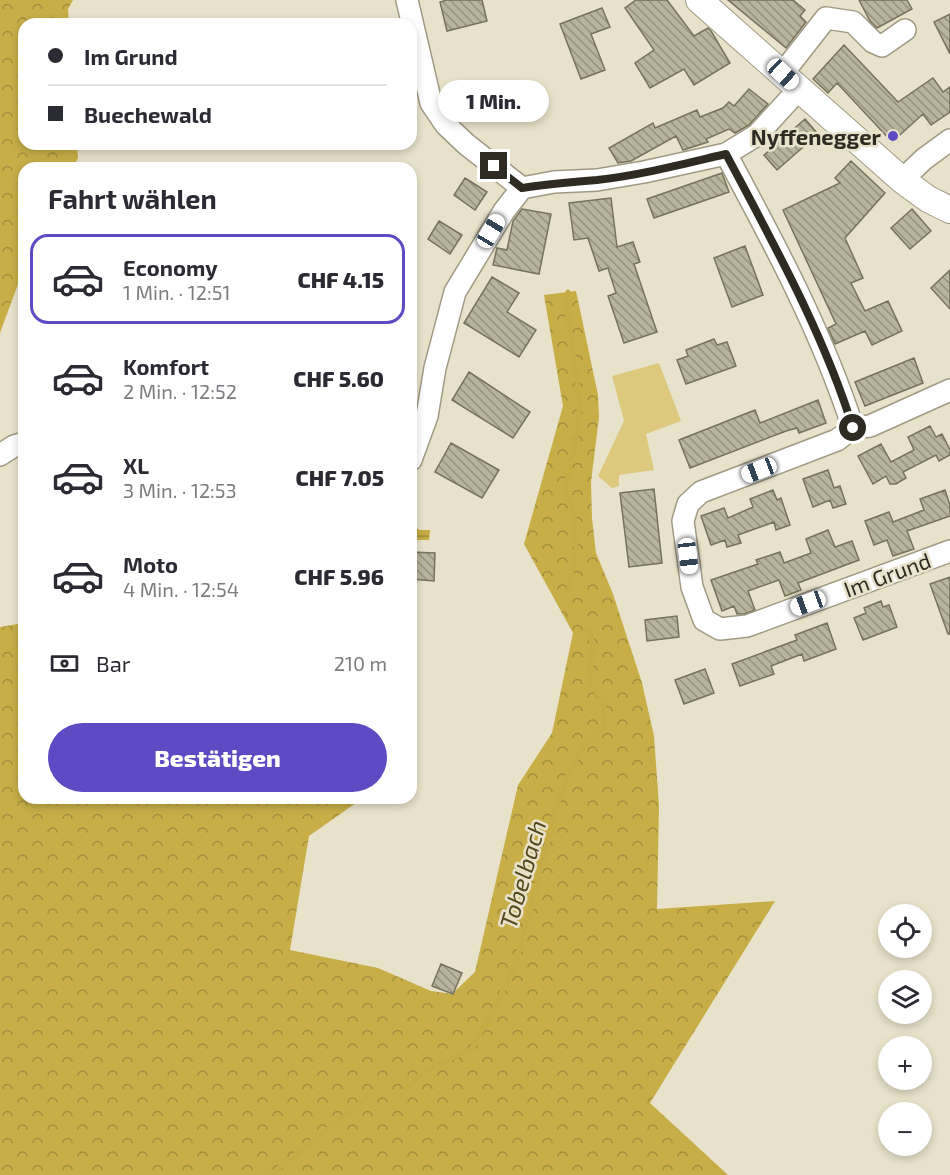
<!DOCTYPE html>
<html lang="de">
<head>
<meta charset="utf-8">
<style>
  body { margin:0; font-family:"Exo 2",sans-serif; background:#f7f7f7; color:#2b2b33; height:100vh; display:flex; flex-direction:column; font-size:22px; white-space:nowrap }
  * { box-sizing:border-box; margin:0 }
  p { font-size:20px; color:#7c7c81 }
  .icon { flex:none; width:33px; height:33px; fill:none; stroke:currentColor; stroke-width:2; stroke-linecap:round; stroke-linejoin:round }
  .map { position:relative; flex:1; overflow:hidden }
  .drawer { position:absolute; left:18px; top:162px; width:399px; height:642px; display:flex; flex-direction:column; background:#fff; border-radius:18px; box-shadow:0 3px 9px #0003 }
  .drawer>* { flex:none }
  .guide { position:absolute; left:18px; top:18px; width:399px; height:132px; border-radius:18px; box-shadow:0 3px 9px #0003; display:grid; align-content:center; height:132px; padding:0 30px; background:#fff }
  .fabs { position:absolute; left:878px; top:904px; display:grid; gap:12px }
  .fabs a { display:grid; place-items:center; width:54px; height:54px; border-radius:50%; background:#fff; box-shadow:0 3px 9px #0003; font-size:30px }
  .end { position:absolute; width:27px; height:27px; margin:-14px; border:8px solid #2e2c22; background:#fff; box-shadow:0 0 0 3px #fff }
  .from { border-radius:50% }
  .bubble { position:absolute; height:42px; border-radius:21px; background:#fff; box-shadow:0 3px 9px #0003; font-size:20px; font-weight:800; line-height:42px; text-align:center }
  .car { position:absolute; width:18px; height:36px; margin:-18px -9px; border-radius:8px; box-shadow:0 0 4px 2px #0007; background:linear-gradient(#fff 24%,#345 0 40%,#fff 0 76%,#345 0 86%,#fff 0) }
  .guide b { display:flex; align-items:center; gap:21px; height:57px; font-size:22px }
  .guide b+b { border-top:2px solid #e1e1e2 }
  .guide i { width:15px; height:15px; background:#2b2b33 }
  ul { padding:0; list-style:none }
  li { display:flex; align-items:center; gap:18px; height:90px; margin:0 12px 9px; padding:0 18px; border:3px solid transparent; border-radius:18px }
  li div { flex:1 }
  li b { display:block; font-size:22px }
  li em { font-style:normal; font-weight:800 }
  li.on { border-color:#5e4ac3 }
  li>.icon { width:54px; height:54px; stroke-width:1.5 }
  h2 { padding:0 30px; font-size:27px; line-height:72px }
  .pay { display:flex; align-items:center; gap:15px; height:66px; padding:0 30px; font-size:22px }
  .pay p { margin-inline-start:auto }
  .button { display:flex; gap:12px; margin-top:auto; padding:12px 30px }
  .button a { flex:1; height:69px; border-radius:36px; background:#5e4ac3; color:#fff; font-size:24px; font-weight:800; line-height:69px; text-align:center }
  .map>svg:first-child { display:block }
  .forest { fill:url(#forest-crowns) }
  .green { fill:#dcc97e }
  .water { fill:url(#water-rules) }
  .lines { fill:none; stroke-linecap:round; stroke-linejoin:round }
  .stream { stroke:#c5ac44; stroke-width:5 }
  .building { fill:url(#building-back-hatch); stroke:#77725c; stroke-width:1.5 }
  .minor-casing { stroke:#a09a84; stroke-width:24 }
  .major-casing { stroke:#a09a84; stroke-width:28 }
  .minor { stroke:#fff; stroke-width:21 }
  .major { stroke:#fff; stroke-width:26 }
  .route { stroke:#2e2c22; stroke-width:8 }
  .poi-dot { fill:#5e4ac3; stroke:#e8e2ca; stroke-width:2 }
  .labels { text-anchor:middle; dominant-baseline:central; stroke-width:5; stroke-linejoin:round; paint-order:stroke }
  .poi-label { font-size:22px; font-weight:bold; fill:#2e2c22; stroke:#e8e2ca; text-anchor:end }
  .street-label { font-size:22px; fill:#2e2c22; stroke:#e8e2ca }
  .water-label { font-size:24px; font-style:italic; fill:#54491f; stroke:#e8e2ca }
</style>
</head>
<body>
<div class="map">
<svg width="950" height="1175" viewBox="0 0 950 1175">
  <defs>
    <pattern id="forest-crowns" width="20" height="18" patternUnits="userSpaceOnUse" patternTransform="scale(1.5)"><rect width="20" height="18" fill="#c7ae47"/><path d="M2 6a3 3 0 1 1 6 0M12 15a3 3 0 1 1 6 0" fill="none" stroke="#a28e3b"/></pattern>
    <pattern id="water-rules" width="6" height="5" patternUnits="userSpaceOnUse" patternTransform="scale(1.5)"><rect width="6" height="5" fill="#c5ac44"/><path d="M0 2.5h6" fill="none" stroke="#a08c38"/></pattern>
    <pattern id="building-back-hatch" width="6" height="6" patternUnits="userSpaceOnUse" patternTransform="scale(1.5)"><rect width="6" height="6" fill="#b8b39b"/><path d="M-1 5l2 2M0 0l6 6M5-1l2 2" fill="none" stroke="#96927e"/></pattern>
  </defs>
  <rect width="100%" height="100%" fill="#e8e2ca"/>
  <path class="forest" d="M0,0H73L68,9L69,24H24V144H77L78,158L73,168H24V268L0,333Z
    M576,291L598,395L599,417L591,482L592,518L596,553L613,594L642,683L654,736L659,806L657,909L775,901L650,1103L728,1175H0V627L24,623V798H363L309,836L290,950L378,968L431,991L452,994L475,972L518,785L552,733L573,633L524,544L563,406L544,295Z"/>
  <path class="green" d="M659,363L681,421L646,434L654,470L619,475V486L612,488L598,476L624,421L612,376Z"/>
  <path class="water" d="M411,525L419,530H430L429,540H416L411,537Z"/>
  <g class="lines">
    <path class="stream" d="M568,292L567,310L580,404L577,432L565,491L574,517L576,549L569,588
      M399,1097L421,1073L471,1049L494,1010L515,964L528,920L556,808L569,772L582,749L604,727V702L589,682L593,643L587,629
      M270,1175L368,1097"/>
  </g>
  <path class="building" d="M447,0H482L487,21L447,31L440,2Z
    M636,0H667L694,36L708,28L711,31L730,63L694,85L684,69L650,88L635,63L654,50L625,8Z
    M728,0H793L805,10L800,16L806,22L786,48Z
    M859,0H907L912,9L877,28L870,21Z
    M602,8L610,27L591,34L605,70L581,79L560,24Z
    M950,14V54L934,22Z
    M844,45L898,102L933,78L943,92L950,87V112L931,125L923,114L892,142L837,83L828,93L813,79Z
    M749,89L768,104L749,125L735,133L729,129L706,139L708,142L683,150L676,136L631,161L618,163L609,148L653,123L655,128L697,110L700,117L723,108L729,102L734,106Z
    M805,119L818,134L777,170L764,155Z
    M851,161L885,193L845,238L863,278L851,283L865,311L888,301L902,331L872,345L865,331L835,344L828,328L836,324L783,210L840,183L835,178Z
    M722,173L729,192L654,218L647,199Z
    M465,178L487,192L475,210L454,195Z
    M611,198L617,247L633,242L640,262L634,264L657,332L624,343L608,296L616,293L608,268L599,271L588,238L574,240L569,203Z
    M522,209L551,214L539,274L493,265L497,248L507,250L513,221Z
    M912,209L931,231L910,249L891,228Z
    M439,221L462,235L450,254L428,239Z
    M745,246L763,295L732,307L714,258Z
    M950,270V309L931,288Z
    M492,277L519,293L507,312L536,330L519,357L464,323Z
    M714,339L717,345L727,342L736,366L686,384L677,360L688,356L686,350Z
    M914,358L923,383L865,406L855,382Z
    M469,372L530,412L513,438L452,400Z
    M818,400L826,423L799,433L797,428L786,431L690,468L679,440L755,410L760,423Z
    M930,426L936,437L942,434L950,450V455L939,461L936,455L903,472L906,478L896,484H890L886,476L873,484L858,456L881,444L891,462L914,450L908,437Z
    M451,443L499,470L482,498L435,472Z
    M828,470L834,488L840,486L846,504L833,508L830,500L813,507L803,479Z
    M654,489L662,563L629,567L620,493Z
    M773,490L777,500L781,498L790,525L776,530L774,522L738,535L741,543L727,547L725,540L711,545L701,516L724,508L728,518L753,507L750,499Z
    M945,490L950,505V516L907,531L914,549L893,556L887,540L874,545L865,521L889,512L893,522L924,510L920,499Z
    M828,530L835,547L852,541L859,560L798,583L801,590L785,596L779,580L748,591L755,610L744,614H737L734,606L722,611L711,580L758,564L756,560L780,552L784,563L811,553L806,539Z
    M411,552L435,553L434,581L411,579Z
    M950,577V634H948L930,584Z
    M881,601L883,607L889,605L897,627L863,640L854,618L866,613L864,608Z
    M677,616L679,637L647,641L645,620Z
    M827,623L836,649L804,661L802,654L771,666L774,674L740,686L732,664L797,640L795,635Z
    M705,669L714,693L684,704L675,680Z
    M441,964L462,973L453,994L432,986Z"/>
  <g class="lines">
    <defs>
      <path id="minor" d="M407,0L431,103L446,125L466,144L522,188
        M782,74L826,18L853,22L873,42L882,46L905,30
        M726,154C774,243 822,332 853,428L837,440L701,492L688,504L683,521L692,587L704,620L720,629L747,626L950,551
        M902,180L924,159L950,140
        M853,428L870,426L950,390
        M0,455L14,446L24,443
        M411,460L427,416L435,368L455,292L504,211L522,188L554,182L597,180L644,172L726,154L757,135L799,89"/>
      <path id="major" d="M699,0L902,180L928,199L950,210"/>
    </defs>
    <use href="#minor" class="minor-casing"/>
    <use href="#major" class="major-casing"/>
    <use href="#minor" class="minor"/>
    <use href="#major" class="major"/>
  </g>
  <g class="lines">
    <path class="route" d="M494,166L522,188C547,184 572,182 597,180C641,175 683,164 726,154C773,243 823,332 853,428"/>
  </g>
  <circle class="poi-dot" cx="893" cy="136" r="6"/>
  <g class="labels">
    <g class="poi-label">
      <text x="881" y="136">Nyffenegger</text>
    </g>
    <g class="street-label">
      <text transform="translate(887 574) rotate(-20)">Im Grund</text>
    </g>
    <g class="water-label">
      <text transform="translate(522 874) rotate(-74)">Tobelbach</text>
    </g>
  </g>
</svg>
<div class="fabs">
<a><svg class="icon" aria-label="locate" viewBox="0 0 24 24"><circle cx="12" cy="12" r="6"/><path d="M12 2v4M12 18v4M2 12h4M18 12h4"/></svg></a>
<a><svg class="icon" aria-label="layers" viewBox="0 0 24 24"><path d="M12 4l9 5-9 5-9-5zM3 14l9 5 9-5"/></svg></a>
<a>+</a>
<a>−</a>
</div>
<i class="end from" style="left:853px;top:428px"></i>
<i class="end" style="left:494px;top:166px"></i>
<div class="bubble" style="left:438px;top:80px;width:111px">1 Min.</div>
<i class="car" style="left:783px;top:74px;rotate:133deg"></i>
<i class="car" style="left:491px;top:231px;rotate:31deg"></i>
<i class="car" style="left:759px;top:470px;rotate:249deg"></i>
<i class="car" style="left:688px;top:556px;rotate:173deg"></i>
<i class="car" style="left:808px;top:603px;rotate:250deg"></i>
<div class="guide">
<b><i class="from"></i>Im Grund</b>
<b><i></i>Buechewald</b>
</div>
<section class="drawer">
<h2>Fahrt wählen</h2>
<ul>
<li class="on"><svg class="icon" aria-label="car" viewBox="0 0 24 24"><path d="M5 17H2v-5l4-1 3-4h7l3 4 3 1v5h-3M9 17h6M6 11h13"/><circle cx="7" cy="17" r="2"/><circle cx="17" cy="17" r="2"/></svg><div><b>Economy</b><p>1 Min. · 12:51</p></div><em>CHF 4.15</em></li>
<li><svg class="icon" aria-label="car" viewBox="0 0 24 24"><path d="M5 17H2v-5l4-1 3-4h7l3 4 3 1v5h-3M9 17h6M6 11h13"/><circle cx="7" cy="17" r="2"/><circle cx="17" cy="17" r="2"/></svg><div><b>Komfort</b><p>2 Min. · 12:52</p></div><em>CHF 5.60</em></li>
<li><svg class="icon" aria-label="car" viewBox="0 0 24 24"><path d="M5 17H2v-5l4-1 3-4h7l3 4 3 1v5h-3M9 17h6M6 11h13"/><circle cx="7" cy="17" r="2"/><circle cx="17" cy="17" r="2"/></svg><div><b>XL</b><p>3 Min. · 12:53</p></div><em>CHF 7.05</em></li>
<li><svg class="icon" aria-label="car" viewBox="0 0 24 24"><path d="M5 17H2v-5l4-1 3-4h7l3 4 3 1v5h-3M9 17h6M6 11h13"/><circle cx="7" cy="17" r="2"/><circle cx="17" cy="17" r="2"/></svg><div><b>Moto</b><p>4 Min. · 12:54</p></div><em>CHF 5.96</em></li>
</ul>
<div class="pay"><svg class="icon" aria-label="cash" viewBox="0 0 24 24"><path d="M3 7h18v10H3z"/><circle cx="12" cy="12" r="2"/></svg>Bar<p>210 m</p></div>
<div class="button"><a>Bestätigen</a></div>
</section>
</div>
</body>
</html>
